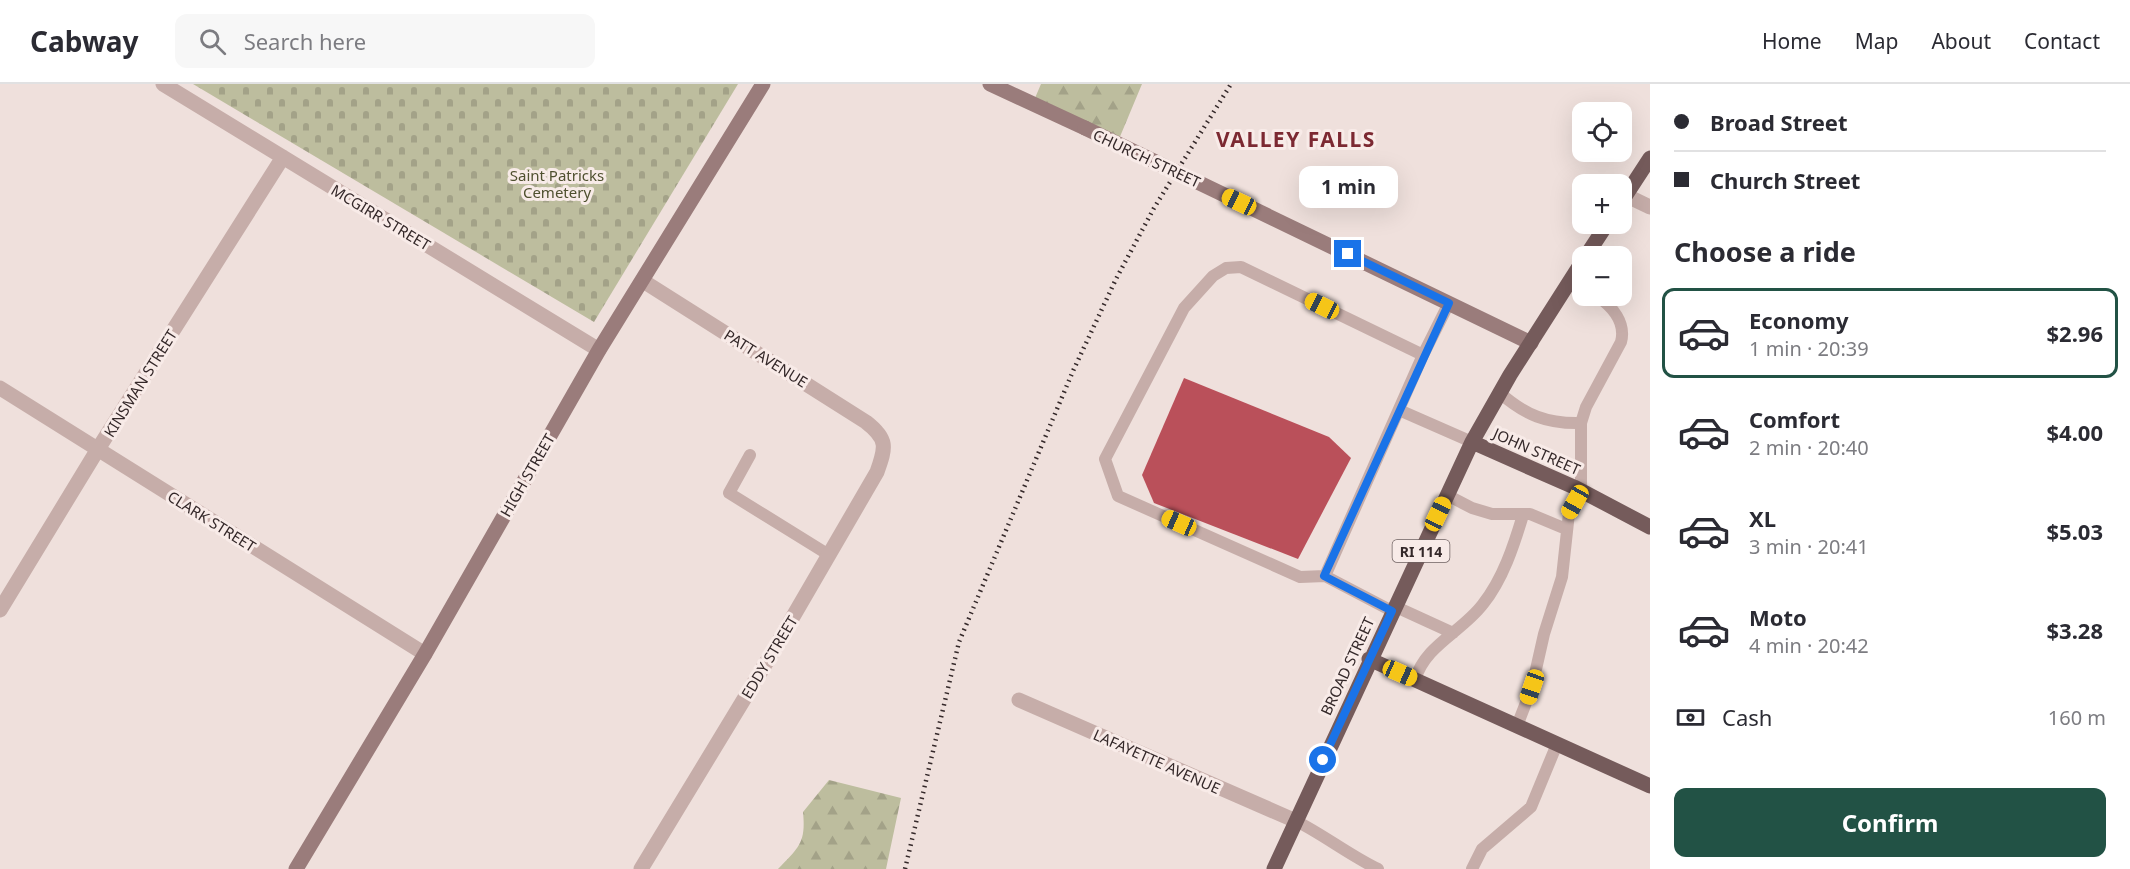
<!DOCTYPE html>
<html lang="en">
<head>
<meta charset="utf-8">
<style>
  body { margin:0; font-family:"Noto Sans",sans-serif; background:#f7f7f7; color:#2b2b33; height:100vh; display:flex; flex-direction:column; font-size:22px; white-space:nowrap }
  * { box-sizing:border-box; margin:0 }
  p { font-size:20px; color:#7c7c81 }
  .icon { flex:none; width:33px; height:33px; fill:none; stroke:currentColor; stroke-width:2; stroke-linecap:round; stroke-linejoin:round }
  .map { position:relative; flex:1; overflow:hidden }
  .details { display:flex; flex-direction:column; background:#fff; width:480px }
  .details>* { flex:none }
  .guide { display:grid; align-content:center; height:132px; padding:0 24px; background:#fff }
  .buttons { position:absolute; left:1572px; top:18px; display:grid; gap:12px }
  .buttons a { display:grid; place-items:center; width:60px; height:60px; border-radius:12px; background:#fff; box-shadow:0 6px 24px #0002; font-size:30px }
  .end { position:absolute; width:27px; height:27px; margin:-14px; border:8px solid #1a73e8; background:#fff; box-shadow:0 0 0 3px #fff }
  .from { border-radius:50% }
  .bubble { position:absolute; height:42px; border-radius:12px; background:#fff; box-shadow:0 6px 24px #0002; font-size:20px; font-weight:700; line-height:42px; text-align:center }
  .car { position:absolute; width:18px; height:36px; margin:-18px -9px; border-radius:8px; box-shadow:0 0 4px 2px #0007; background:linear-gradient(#f5c518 24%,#345 0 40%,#f5c518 0 76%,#345 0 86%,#f5c518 0) }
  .guide b { display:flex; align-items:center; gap:21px; height:57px; font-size:22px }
  .guide b+b { border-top:2px solid #e1e1e2 }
  .guide i { width:15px; height:15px; background:#2b2b33 }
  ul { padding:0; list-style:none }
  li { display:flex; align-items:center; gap:18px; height:90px; margin:0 12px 9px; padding:0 12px; border:3px solid transparent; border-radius:12px }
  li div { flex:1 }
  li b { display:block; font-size:22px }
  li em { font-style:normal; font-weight:700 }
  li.current { border-color:#225245 }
  li>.icon { width:54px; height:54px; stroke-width:1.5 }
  h2 { padding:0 24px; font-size:27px; line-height:72px }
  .pay { display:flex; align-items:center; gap:15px; height:66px; padding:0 24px; font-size:22px }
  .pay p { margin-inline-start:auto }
  .primary-button { display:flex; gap:12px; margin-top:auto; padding:12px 24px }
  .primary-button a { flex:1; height:69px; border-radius:12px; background:#225245; color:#fff; font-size:24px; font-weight:700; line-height:69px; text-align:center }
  header { display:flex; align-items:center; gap:36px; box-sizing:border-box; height:84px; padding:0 30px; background:#fff; border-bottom:2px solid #e1e1e2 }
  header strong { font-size:28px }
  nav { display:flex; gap:33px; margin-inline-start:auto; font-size:21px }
  .search { width:420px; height:54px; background:#f7f7f7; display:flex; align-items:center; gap:15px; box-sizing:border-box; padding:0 21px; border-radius:12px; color:#7c7c81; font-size:22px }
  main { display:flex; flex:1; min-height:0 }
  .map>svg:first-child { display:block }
  .forest { fill:url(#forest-firs) }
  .cemetery { fill:url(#cemetery-stones) }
  .building { fill:#ba505a }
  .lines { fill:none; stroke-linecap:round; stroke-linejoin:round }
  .lane { stroke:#c6ada9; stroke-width:12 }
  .street { stroke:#c6ada9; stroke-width:15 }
  .secondary { stroke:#9a7c7b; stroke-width:15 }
  .primary { stroke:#755b5b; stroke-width:15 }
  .rail { stroke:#342829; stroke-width:4.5; stroke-dasharray:1.5 4.5; stroke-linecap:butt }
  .secondary-bridge { stroke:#9a7c7b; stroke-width:15 }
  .route { stroke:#1a73e8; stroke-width:8 }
  .labels { text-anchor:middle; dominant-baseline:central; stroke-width:6; stroke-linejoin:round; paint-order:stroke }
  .shield { fill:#f8ebe8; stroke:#6f6262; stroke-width:1.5 }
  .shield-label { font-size:14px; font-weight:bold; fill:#342829 }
  .street-label { font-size:15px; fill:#342829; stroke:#f8ebe8 }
  .park-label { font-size:15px; fill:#4f502f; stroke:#f8ebe8 }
  .district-label { font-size:21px; font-weight:bold; letter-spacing:1.5px; fill:#7c2932; stroke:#f8ebe8 }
</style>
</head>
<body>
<header>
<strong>Cabway</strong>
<div class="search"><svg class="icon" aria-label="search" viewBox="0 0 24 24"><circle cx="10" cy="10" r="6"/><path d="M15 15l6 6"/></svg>Search here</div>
<nav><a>Home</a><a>Map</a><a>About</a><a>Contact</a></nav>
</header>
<main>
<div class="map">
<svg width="1650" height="785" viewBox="0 0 1650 785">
  <defs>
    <pattern id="forest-firs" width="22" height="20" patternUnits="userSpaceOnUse" patternTransform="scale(1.5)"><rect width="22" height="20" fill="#bdbd9e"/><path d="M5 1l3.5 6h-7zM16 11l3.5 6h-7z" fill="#a3a288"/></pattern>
    <pattern id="cemetery-stones" width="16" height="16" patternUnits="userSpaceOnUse" patternTransform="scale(1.5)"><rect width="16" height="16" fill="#bdbd9e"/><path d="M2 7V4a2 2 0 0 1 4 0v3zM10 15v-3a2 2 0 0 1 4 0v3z" fill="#a3a288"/></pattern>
  </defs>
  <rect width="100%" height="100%" fill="#efe0dc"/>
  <path class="forest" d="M1041,0H1142L1119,55L1035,14Z
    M829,696L901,714L886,785H778C799,763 806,759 803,728Z"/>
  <path class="cemetery" d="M193,0H738L594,238Z"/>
  <path class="building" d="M1184,294L1329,353L1351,374L1298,475L1154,419L1142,391Z"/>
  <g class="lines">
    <path class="lane" d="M1423,271L1449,219
      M1500,309C1525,331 1547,340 1581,339
      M1399,326L1472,358
      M750,371L729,409L829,471
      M1447,411L1472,424L1492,430H1530L1566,445
      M1325,492L1423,271L1241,183L1226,184L1213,192L1184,224L1105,375L1118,412L1300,493L1325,492L1392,527
      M1394,522L1453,549
      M1415,596C1425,561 1462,548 1483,520C1503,495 1514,461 1523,431
      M1517,642L1532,603L1544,550L1562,493L1569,429L1581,407V339L1586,323L1621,258C1626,239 1613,223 1597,212
      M1296,737C1324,751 1349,771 1378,785
      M1472,785L1482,765L1531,723L1557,660"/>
    <path class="street" d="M163,0L599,266
      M1625,111L1650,123
      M0,304L425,570
      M0,526L98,365L283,73
      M1019,616L1296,737
      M641,785L769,574L877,388C886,363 888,355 866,338L643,197"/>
    <path class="secondary" d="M990,0L1085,44
      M1239,118L1531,259
      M296,785L425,570L599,266L763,0"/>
    <path class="primary" d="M1622,117L1650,74
      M1586,172L1607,140
      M1472,358L1574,403L1650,443
      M1369,575L1650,702
      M1274,785L1472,358L1510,291L1582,178"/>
    <path class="rail" d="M905,785L959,558L1073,287L1116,195L1154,124L1231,0"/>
    <path class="secondary-bridge" d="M1085,44L1239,118"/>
  </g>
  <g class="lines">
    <path class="route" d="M1323,676L1392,527L1324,492L1449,219L1348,170"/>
  </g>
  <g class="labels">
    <rect class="shield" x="1392.5" y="456" width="57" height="22" rx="4.5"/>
    <g class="shield-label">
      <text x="1421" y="467">RI 114</text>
    </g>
    <g class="street-label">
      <text transform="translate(1147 74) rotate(25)">CHURCH STREET</text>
      <text transform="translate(381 133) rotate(31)">MCGIRR STREET</text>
      <text transform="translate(766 274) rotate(32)">PATT AVENUE</text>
      <text transform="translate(140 299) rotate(-58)">KINSMAN STREET</text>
      <text transform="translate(1537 367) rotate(24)">JOHN STREET</text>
      <text transform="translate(527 391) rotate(-60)">HIGH STREET</text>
      <text transform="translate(212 437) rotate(32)">CLARK STREET</text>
      <text transform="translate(769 573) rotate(-59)">EDDY STREET</text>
      <text transform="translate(1347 582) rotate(-65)">BROAD STREET</text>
      <text transform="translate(1157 677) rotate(24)">LAFAYETTE AVENUE</text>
    </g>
    <g class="park-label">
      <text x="557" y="91">Saint Patricks<tspan x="557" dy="17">Cemetery</tspan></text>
    </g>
    <g class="district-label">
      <text x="1296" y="55">VALLEY FALLS</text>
    </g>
  </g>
</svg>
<div class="buttons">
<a><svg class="icon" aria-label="locate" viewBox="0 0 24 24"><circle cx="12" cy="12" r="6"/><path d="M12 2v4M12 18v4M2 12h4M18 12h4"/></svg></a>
<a>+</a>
<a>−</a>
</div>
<i class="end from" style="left:1323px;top:676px"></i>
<i class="end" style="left:1348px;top:170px"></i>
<div class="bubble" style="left:1299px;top:82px;width:99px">1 min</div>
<i class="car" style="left:1239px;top:118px;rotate:295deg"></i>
<i class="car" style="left:1322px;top:222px;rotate:296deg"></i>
<i class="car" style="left:1575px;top:418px;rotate:209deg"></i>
<i class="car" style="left:1438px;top:430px;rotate:25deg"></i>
<i class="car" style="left:1179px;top:439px;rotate:294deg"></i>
<i class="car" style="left:1400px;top:589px;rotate:114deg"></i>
<i class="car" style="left:1532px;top:603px;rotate:199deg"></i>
</div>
<section class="details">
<div class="guide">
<b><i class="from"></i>Broad Street</b>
<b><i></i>Church Street</b>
</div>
<h2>Choose a ride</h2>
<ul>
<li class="current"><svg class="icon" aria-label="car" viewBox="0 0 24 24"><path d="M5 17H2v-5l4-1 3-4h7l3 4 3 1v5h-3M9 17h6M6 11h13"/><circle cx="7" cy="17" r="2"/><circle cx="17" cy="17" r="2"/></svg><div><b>Economy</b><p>1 min · 20:39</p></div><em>$2.96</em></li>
<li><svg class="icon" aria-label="car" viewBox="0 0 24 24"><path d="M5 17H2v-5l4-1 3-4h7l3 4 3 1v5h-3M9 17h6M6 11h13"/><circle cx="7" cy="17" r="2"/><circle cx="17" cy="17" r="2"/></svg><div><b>Comfort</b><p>2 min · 20:40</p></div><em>$4.00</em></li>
<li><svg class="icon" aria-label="car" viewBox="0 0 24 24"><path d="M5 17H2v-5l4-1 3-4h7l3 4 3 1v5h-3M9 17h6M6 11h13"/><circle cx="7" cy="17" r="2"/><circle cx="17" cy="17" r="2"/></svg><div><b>XL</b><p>3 min · 20:41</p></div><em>$5.03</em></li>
<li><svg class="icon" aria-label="car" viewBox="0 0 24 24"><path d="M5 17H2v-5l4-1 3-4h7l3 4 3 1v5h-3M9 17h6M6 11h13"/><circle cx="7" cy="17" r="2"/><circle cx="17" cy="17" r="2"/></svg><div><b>Moto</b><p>4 min · 20:42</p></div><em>$3.28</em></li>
</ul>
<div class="pay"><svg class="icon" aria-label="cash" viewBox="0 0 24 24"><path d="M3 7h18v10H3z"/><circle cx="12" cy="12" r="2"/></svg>Cash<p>160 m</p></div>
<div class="primary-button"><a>Confirm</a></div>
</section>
</main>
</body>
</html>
